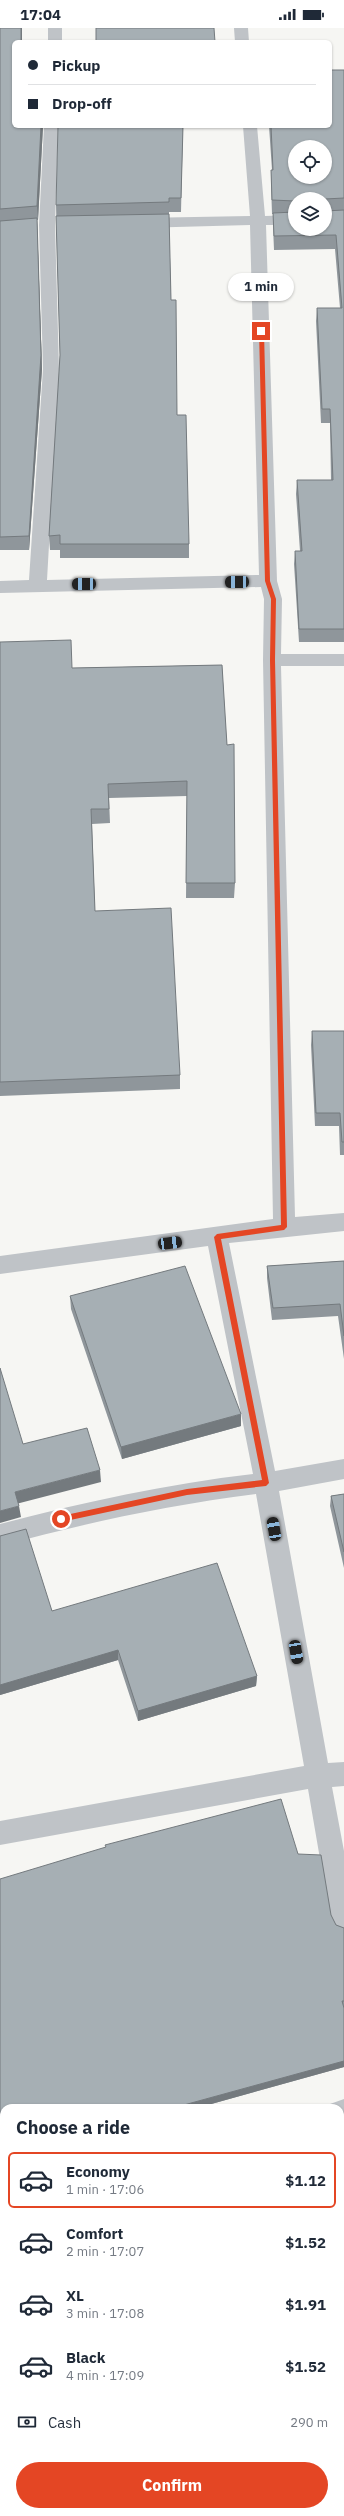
<!DOCTYPE html>
<html lang="en">
<head>
<meta charset="utf-8">
<style>
  body { margin:0; font-family:"IBM Plex Sans",sans-serif; background:#f6f6f7; color:#1f2937; height:100vh; display:flex; flex-direction:column; font-size:15px; white-space:nowrap }
  * { box-sizing:border-box; margin:0 }
  p { font-size:13px; color:#747a83 }
  .icon { flex:none; width:22px; height:22px; fill:none; stroke:currentColor; stroke-width:2; stroke-linecap:round; stroke-linejoin:round }
  .map { position:relative; flex:1; overflow:hidden }
  .details { position:absolute; left:0px; top:2076px; width:344px; height:412px; display:flex; flex-direction:column; background:#fff; border-radius:12px 12px 0 0; box-shadow:0 1px 3px #0004 }
  .details>* { flex:none }
  .top-card { position:absolute; left:12px; top:12px; width:320px; height:88px; border-radius:6px; box-shadow:0 1px 3px #0004; display:grid; align-content:center; height:88px; padding:0 16px; background:#fff }
  .fabs { position:absolute; left:288px; top:112px; display:grid; gap:8px }
  .fabs a { display:grid; place-items:center; width:44px; height:44px; border-radius:50%; background:#fff; box-shadow:0 1px 3px #0004; font-size:20px }
  .end { position:absolute; width:18px; height:18px; margin:-9px; border:5px solid #e44624; background:#fff; box-shadow:0 0 0 2px #fff }
  .from { border-radius:50% }
  .bubble { position:absolute; height:28px; border-radius:14px; background:#fff; box-shadow:0 1px 3px #0004; font-size:13px; font-weight:700; line-height:28px; text-align:center }
  .car { position:absolute; width:12px; height:24px; margin:-12px -6px; border-radius:5px; box-shadow:0 0 3px 1px #0007; background:linear-gradient(#222 24%,#8ab4d8 0 40%,#222 0 76%,#8ab4d8 0 86%,#222 0) }
  .top-card b { display:flex; align-items:center; gap:14px; height:38px; font-size:15px }
  .top-card b+b { border-top:1px solid #e0e1e3 }
  .top-card i { width:10px; height:10px; background:#1f2937 }
  ul { padding:0; list-style:none }
  li { display:flex; align-items:center; gap:12px; height:56px; margin:0 8px 6px; padding:0 8px; border:2px solid transparent; border-radius:6px }
  li div { flex:1 }
  li b { display:block; font-size:15px }
  li em { font-style:normal; font-weight:700 }
  li.on { border-color:#e44624 }
  li>.icon { width:36px; height:36px; stroke-width:1.5 }
  h2 { padding:0 16px; font-size:18px; line-height:48px }
  .pay { display:flex; align-items:center; gap:10px; height:44px; padding:0 16px; font-size:15px }
  .pay p { margin-inline-start:auto }
  .cta { display:flex; gap:8px; margin-top:auto; padding:8px 16px }
  .cta a { flex:1; height:46px; border-radius:24px; background:#e44624; color:#fff; font-size:16px; font-weight:700; line-height:46px; text-align:center }
  .status { display:flex; justify-content:space-between; align-items:center; height:28px; padding:0 20px; background:#fff; direction:ltr }
  .status svg { height:11px; fill:currentColor }
  .map>svg:first-child { display:block }
  .lines { fill:none; stroke-linecap:round; stroke-linejoin:round }
  .minor { fill:#bfc3c7; fill-rule:evenodd }
  .wall { fill:#8f969b; fill-rule:evenodd }
  .shaded-wall { fill:#747a7e }
  .building { fill:#a6afb4; stroke:#747a7e; fill-rule:evenodd }
  .route { fill:#e44624 }
</style>
</head>
<body>
<div class="status"><b>17:04</b><svg viewBox="0 0 49 12"><path d="M0 12V9h3v3zM5 12V6h3v6zM10 12V3h3v9zM15 12V0h3v12zM26 1h20v11H26zM47 4h2v5h-2z"/></svg></div>
<div class="map">
<svg width="344" height="2488" viewBox="0 0 344 2488">
  <rect width="100%" height="100%" fill="#f6f6f3"/>
  <g class="lines">
    <path class="minor" d="M48,0H62V14H48Z
      M234,0H248L249,14H235Z
      M44,98H58L55,197L59,341L47,552L259,547L250,197L139,200L131,195L139,190L250,188L243,98H257L265,188L295,187V197H266L277,553L282,571L281,626H344V638H281L295,1189L344,1185V1203L229,1215L275,1443L344,1431V1451L279,1463L328,1735L344,1734V1758L332,1759L344,1823V1908L335,1904L331,1895L308,1761L0,1817V1793L304,1738L256,1466C168,1477 86,1495 0,1518V1496C84,1474 167,1456 253,1446L208,1218L0,1246V1228L273,1191L263,632L264,571L261,559L0,565V553L29,552L43,341L39,197Z
      M344,2071V2099L340,2100V2080H329L330,2076Z
      M4,2150V2178L0,2179V2151Z"/>
  </g>
  <path class="wall" d="M0,0H22V14H14V98H43L38,192H37L42,341L29,522H0Z
    M331,42H344V614H299L294,536L295,523H300L296,466L297,452H331L330,395H321L316,293L317,280H340L335,221L274,222L273,198V186H272L271,156V142H272L269,98H330ZM295,171L325,201H295Z
    M183,98L181,184H169V186L171,272L177,387L189,516V530H60V522H50L49,508L60,327L56,177Z
    M0,614L72,640L222,637L235,855L234,870H186L187,768L109,770L110,795L92,796L95,883L180,1047V1061L0,1068Z
    M312,1003H344V1127H340L339,1098H315L311,1017Z
    M344,1233V1331L338,1288L272,1292L267,1250V1238Z
    M70,1268L241,1398L122,1431L71,1281Z
    M344,1466V1540L330,1478L331,1468Z
    M0,1508L52,1583L257,1648L256,1658L138,1693L118,1632L0,1667Z
    M298,1826L331,1887L336,1897L344,1900V2039L197,2080H4V2484H242L225,2488H0L4,2150H0V1851Z
    M344,2128V2439H340V2129Z"/>
  <path class="shaded-wall" d="M21,0H22V14H21Z
    M41,98H43L38,192L37,178Z
    M37,190L42,341L29,522V508Z
    M241,1386V1398L122,1431L121,1419Z
    M100,1442L101,1454L16,1476L15,1464Z
    M19,1478L21,1489L0,1495V1483Z
    M118,1622V1632L0,1667V1657Z
    M257,1648L256,1658L138,1693V1683Z
    M344,2033V2039L197,2080H173Z
    M231,2484H242L225,2488H215Z"/>
  <path class="building" d="M0,0H21V14H14V98H41L37,178L0,181Z
    M96,0H214L215,14H96Z
    M330,38L331,42H344V170L325,171H295V173L272,172L271,142H273L271,98H330ZM295,119H325V149H295Z
    M58,98H183L181,170H169V174L56,177Z
    M344,182V601H299L295,523H302L297,452H333L330,381H322L317,280H342L336,207L274,208L273,185L295,184V201H325V183Z
    M169,186L171,272H176L177,387H186L189,516H60V507L49,508L60,327L56,188Z
    M37,190L41,327L29,508L0,509V193Z
    M71,612L72,640L222,637L227,717L234,716L235,855H186L187,753L108,756L109,781H91L95,883L171,880L180,1047L0,1054V614Z
    M312,1003H344V1114H342L340,1085H316Z
    M344,1233V1308L340,1276L273,1280L267,1238Z
    M185,1238L241,1386L121,1419L70,1268Z
    M0,1340L23,1416L87,1400L100,1442L15,1464L19,1478L0,1483Z
    M344,1466V1524L331,1468Z
    M26,1501L52,1583L217,1535L257,1648L138,1683L118,1622L0,1657V1508Z
    M281,1771L298,1826L321,1827L331,1887L336,1897L344,1900V1973H342L344,1980V2033L173,2080H4V2484H231L215,2488H0V2174L4,2172V2144H0V1851L106,1819L105,1817Z
    M344,2128V2436H340V2129Z"/>
  <path class="route" d="M261,302L264,303L270,553L276,571L275,632L287,1199L284,1202L221,1211L269,1455L266,1458L187,1467L61,1494L57,1491L61,1488L187,1461L262,1452L214,1209L217,1206L281,1197L270,632L271,571L265,553L259,303Z"/>
</svg>
<div class="fabs">
<a><svg class="icon" aria-label="locate" viewBox="0 0 24 24"><circle cx="12" cy="12" r="6"/><path d="M12 2v4M12 18v4M2 12h4M18 12h4"/></svg></a>
<a><svg class="icon" aria-label="layers" viewBox="0 0 24 24"><path d="M12 4l9 5-9 5-9-5zM3 14l9 5 9-5"/></svg></a>
</div>
<i class="end from" style="left:61px;top:1491px"></i>
<i class="end" style="left:261px;top:303px"></i>
<div class="bubble" style="left:228px;top:245px;width:66px">1 min</div>
<i class="car" style="left:237px;top:554px;rotate:269deg"></i>
<i class="car" style="left:84px;top:556px;rotate:269deg"></i>
<i class="car" style="left:170px;top:1215px;rotate:83deg"></i>
<i class="car" style="left:274px;top:1501px;rotate:350deg"></i>
<i class="car" style="left:296px;top:1624px;rotate:170deg"></i>
<div class="top-card">
<b><i class="from"></i>Pickup</b>
<b><i></i>Drop-off</b>
</div>
<section class="details">
<h2>Choose a ride</h2>
<ul>
<li class="on"><svg class="icon" aria-label="car" viewBox="0 0 24 24"><path d="M5 17H2v-5l4-1 3-4h7l3 4 3 1v5h-3M9 17h6M6 11h13"/><circle cx="7" cy="17" r="2"/><circle cx="17" cy="17" r="2"/></svg><div><b>Economy</b><p>1 min · 17:06</p></div><em>$1.12</em></li>
<li><svg class="icon" aria-label="car" viewBox="0 0 24 24"><path d="M5 17H2v-5l4-1 3-4h7l3 4 3 1v5h-3M9 17h6M6 11h13"/><circle cx="7" cy="17" r="2"/><circle cx="17" cy="17" r="2"/></svg><div><b>Comfort</b><p>2 min · 17:07</p></div><em>$1.52</em></li>
<li><svg class="icon" aria-label="car" viewBox="0 0 24 24"><path d="M5 17H2v-5l4-1 3-4h7l3 4 3 1v5h-3M9 17h6M6 11h13"/><circle cx="7" cy="17" r="2"/><circle cx="17" cy="17" r="2"/></svg><div><b>XL</b><p>3 min · 17:08</p></div><em>$1.91</em></li>
<li><svg class="icon" aria-label="car" viewBox="0 0 24 24"><path d="M5 17H2v-5l4-1 3-4h7l3 4 3 1v5h-3M9 17h6M6 11h13"/><circle cx="7" cy="17" r="2"/><circle cx="17" cy="17" r="2"/></svg><div><b>Black</b><p>4 min · 17:09</p></div><em>$1.52</em></li>
</ul>
<div class="pay"><svg class="icon" aria-label="cash" viewBox="0 0 24 24"><path d="M3 7h18v10H3z"/><circle cx="12" cy="12" r="2"/></svg>Cash<p>290 m</p></div>
<div class="cta"><a>Confirm</a></div>
</section>
</div>
</body>
</html>
